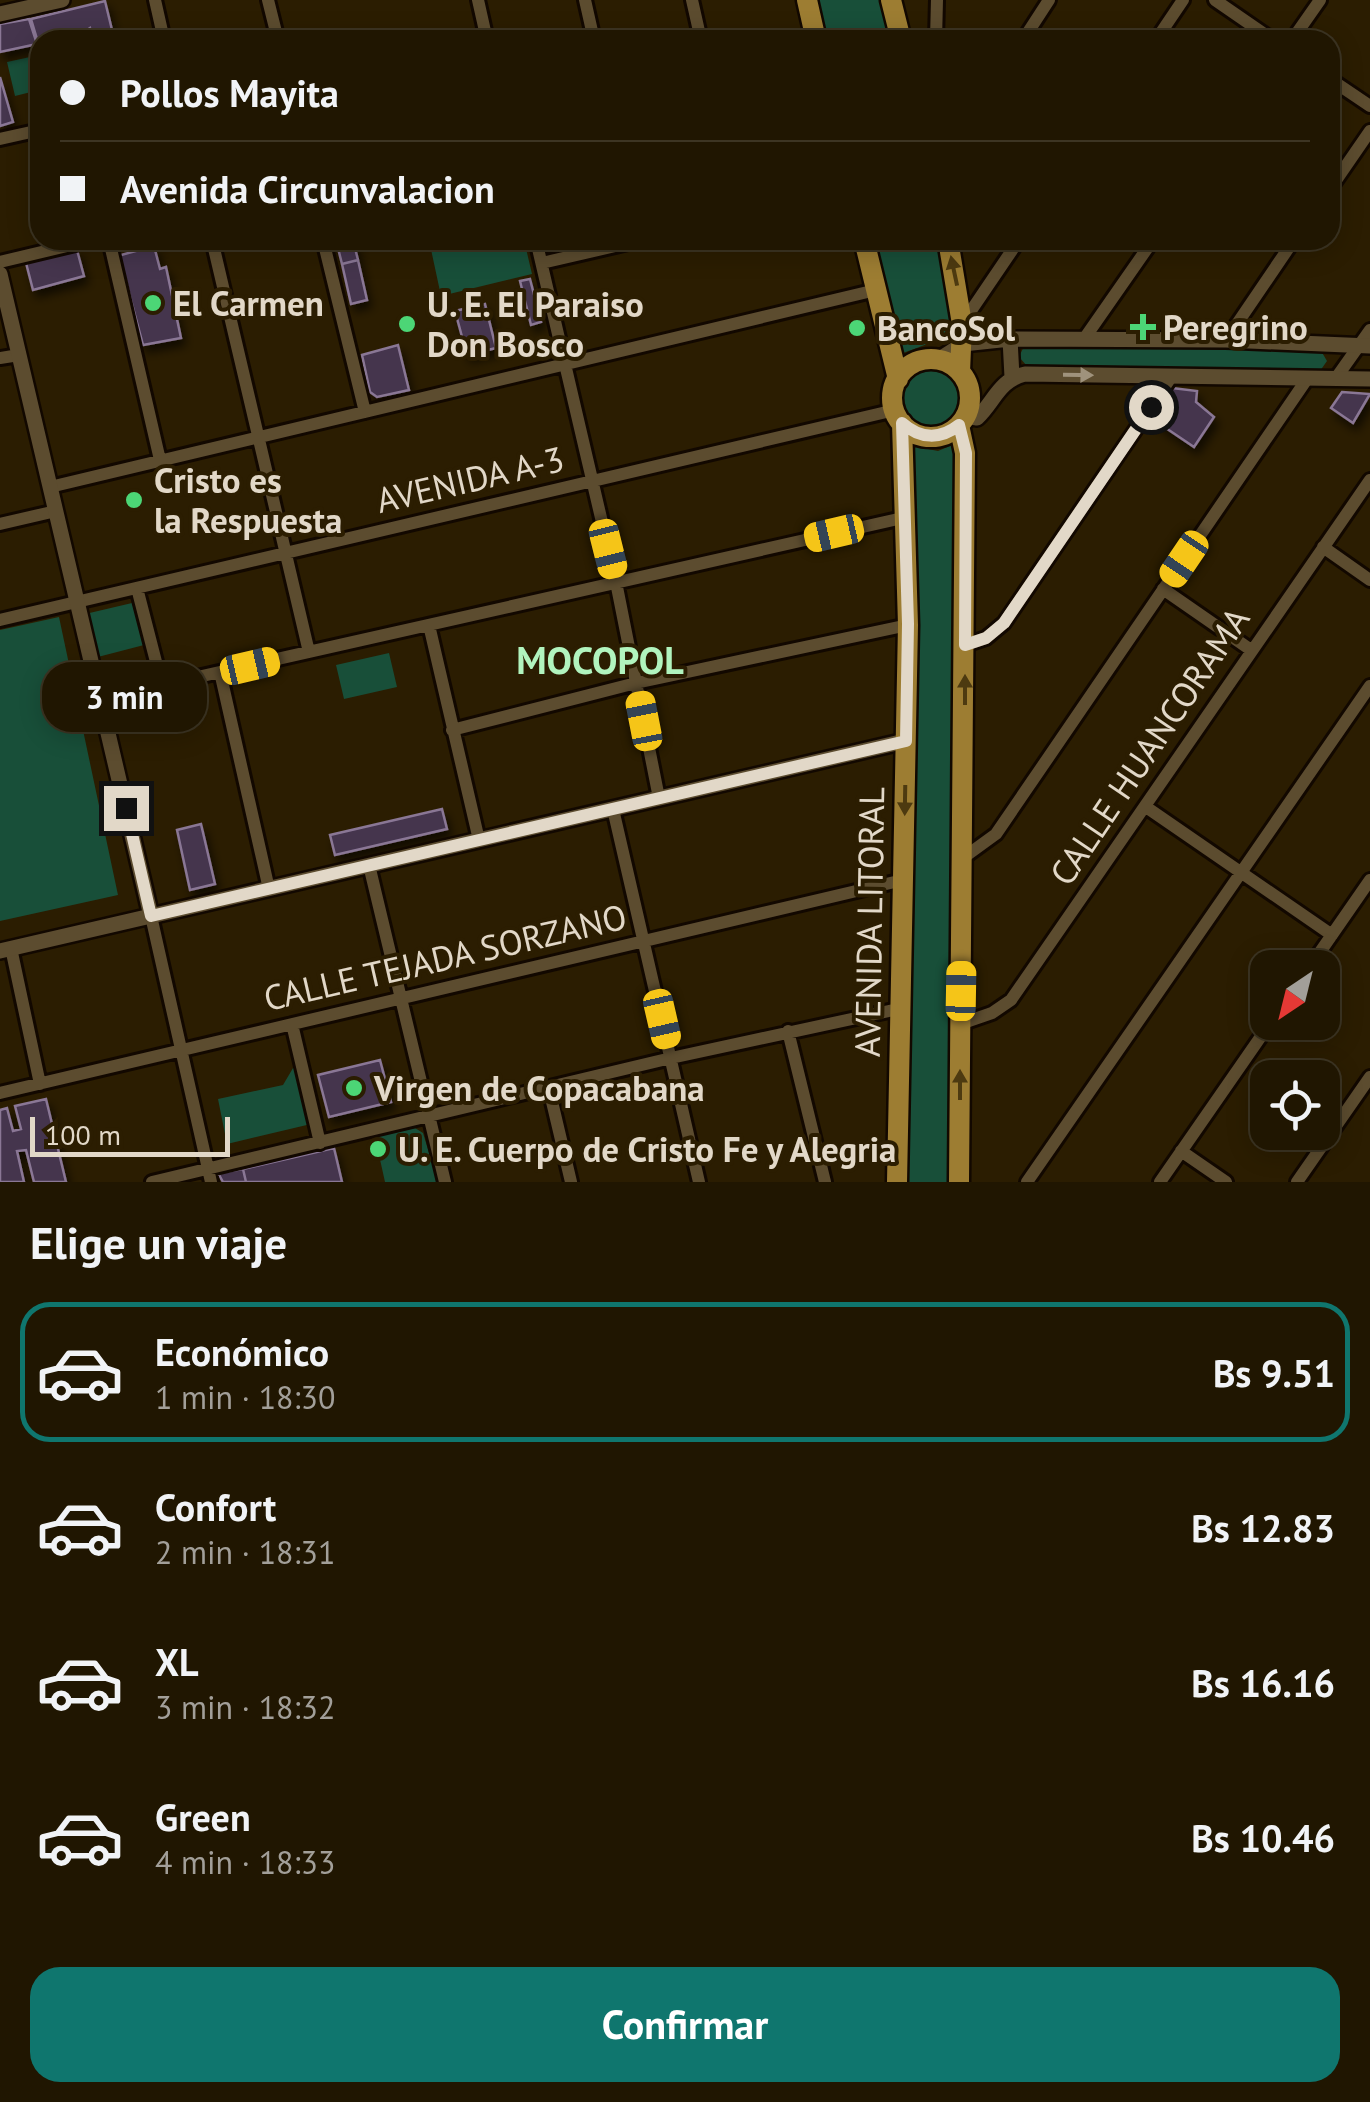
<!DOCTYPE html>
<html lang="es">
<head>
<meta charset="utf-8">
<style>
  body { margin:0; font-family:"PT Sans",sans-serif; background:#281f0b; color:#f1f3f6; height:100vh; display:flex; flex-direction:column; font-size:38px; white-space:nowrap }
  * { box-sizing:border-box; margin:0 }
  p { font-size:32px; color:#a29f99 }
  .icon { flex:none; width:55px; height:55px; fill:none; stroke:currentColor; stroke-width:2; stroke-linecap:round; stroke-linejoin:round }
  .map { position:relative; height:1182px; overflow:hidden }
  .panel { display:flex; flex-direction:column; background:#201601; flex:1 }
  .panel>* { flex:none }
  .top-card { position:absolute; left:30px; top:30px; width:1310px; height:220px; border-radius:30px; box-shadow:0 5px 25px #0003,0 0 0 2px #3d3523; display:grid; align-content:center; height:220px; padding:0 30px; background:#201601 }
  .needle { width:65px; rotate:215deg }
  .fabs { position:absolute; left:1250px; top:950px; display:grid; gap:20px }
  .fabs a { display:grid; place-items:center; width:90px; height:90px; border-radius:20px; background:#201601; box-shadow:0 5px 25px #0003,0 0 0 2px #3d3523; font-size:50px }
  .scale { position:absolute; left:30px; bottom:25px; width:200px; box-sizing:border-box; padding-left:10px; border:5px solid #e2d8c8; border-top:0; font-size:28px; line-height:35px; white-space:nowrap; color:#e2d8c8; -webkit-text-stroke:8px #2b1d01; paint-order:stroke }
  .end { position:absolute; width:45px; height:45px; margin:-22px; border:12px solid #e2d8c8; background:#111; box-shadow:0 0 0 5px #111 }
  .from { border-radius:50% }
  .bubble { position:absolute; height:70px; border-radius:30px; background:#201601; box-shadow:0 5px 25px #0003,0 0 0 2px #3d3523; font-size:32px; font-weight:700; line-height:70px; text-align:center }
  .car { position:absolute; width:30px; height:60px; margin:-30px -15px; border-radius:12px; box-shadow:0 0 8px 2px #0007; background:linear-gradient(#f5c518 24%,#345 0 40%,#f5c518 0 76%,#345 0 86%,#f5c518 0) }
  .top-card b { display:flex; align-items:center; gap:35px; height:95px; font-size:38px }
  .top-card b+b { border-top:2px solid #3d3523 }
  .top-card i { width:25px; height:25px; background:#f1f3f6 }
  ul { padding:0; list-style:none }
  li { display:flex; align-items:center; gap:30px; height:140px; margin:0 20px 15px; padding:0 10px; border:5px solid transparent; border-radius:30px }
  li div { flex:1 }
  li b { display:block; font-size:38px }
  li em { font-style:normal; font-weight:700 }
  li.on { border-color:#0f766e }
  li>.icon { width:90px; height:90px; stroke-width:1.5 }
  h2 { padding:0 30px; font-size:45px; line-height:120px }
  .primary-button { display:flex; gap:20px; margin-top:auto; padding:20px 30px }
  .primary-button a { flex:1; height:115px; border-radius:30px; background:#0f766e; color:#fff; font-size:40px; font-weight:700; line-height:115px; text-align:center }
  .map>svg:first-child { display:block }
  .green { fill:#184f39 }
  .building { fill:#44344e; stroke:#8a7795; stroke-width:2.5; filter:url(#shadow) }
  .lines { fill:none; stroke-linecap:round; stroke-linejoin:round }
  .minor-casing { stroke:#120800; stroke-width:18 }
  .tertiary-casing { stroke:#120800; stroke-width:20 }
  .primary-casing { stroke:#120800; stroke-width:25 }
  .minor { stroke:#5c4c2f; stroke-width:12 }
  .tertiary { stroke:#5c4c2f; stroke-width:15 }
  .primary { stroke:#9d7d32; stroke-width:20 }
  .oneway { fill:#4d3a10 }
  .oneway2 { fill:#9f927c }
  .route { stroke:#e2d8c8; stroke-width:12 }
  .poi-dot { fill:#4cd676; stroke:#2b1d01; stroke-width:4 }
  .labels { text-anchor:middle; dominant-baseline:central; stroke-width:8; stroke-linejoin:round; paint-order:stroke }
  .poi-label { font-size:35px; font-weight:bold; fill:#e2d8c8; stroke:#2b1d01; text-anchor:start }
  .street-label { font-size:35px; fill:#e2d8c8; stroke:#2b1d01 }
  .neighbourhood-label { font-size:38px; font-weight:bold; fill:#b1f4be; stroke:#2b1d01 }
</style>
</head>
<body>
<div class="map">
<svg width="1370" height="1182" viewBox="0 0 1370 1182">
  <defs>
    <filter id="shadow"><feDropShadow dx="4" dy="7" stdDeviation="5" flood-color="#0009"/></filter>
  </defs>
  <rect width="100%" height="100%" fill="#2b1d01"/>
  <path class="green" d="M811,0H882L891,40H821Z
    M30,57L39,90L15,96L7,62Z
    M429,240H524L532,274L441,296Z
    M869,240H937L953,315C949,342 918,346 896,356Z
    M1024,346L1320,349L1327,361L1320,371L1027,366L1019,357Z
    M902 400a29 29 0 1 1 58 0a29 29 0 1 1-58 0Z
    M957,443L949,1182H903L914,629L913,446L938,451Z
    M132,603L144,645L94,658L81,615Z
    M59,617L118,895L0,921V630Z
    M389,653L397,687L344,699L336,665Z
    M296,1063L311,1124L227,1144L218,1099L283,1085Z
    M415,1128L423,1133L438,1182H385L375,1137Z"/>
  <path class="building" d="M105,1L112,30L92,34L90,28L80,35L65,34L66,40L37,39L31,19Z
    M29,19L37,44L0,52V24Z
    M0,77L13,122L0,126Z
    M336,240H353L358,260L342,264Z
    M154,246L160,269L166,267L181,338L143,345L120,259L121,255Z
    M77,250L84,276L33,290L26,263Z
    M358,260L367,300L351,304L342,264Z
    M530,279L541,322L531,325L520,281Z
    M485,304L496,348L467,355L455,311Z
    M398,345L409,390L377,397L370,392L362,355Z
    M1172,388L1197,391L1196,402L1214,417L1194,447L1151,418Z
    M1342,392L1370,394L1353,423L1331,408Z
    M442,809L447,829L335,855L330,835Z
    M201,824L215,884L190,890L177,830Z
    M380,1060L391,1102L329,1117L318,1075Z
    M46,1099L66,1182H34L26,1150L17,1151L24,1182H0V1110L7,1108L13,1131L21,1129L15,1106Z
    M334,1148L342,1182H246L243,1169Z
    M243,1169L246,1182H223L218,1173Z"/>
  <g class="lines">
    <defs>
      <path id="minor" d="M155,0L164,40
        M268,0L278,40
        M478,0L487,40
        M585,0L594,40
        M692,0L701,40
        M1215,0L1273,40
        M936,40L937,0
        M1023,40L1049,0
        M1156,40L1183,0
        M1292,40L1320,0
        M1330,79L1370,106
        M0,139L40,130
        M1330,189L1370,131
        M109,240L160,460
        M212,240L309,652
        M323,240L365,412
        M536,240L616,582L659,798
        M0,262L92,240
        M542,263L641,240
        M962,324L1019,240
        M1084,339L1153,240
        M1226,340L1294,240
        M0,358L19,355
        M1336,378L1370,330
        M50,487L876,290
        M0,524L56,511
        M1323,547L1370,580
        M137,588L162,685
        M1163,589L1251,650
        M0,620L895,410
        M429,625L479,840
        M965,645L986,638L1004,623L1172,376
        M220,672L269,889
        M100,699L907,517
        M452,730L636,683L908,625
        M1146,807L1332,935
        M613,809L699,1182
        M963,858L996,834L1307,379
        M369,865L445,1182
        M151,916L211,1182
        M11,948L40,1084
        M1309,968L1370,880
        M292,1024L320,1143
        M960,1024L992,1013L1011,1000L1370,480
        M788,1031L825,1182
        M549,1089L571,1182
        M0,1093L903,880
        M1181,1151L1226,1182
        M152,1182L671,1058L898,1009
        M1027,1182L1370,686
        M1160,1182L1271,1022
        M1297,1182L1370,1077"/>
      <path id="tertiary" d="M0,14L62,0
        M0,274L151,916
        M1010,339L1012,377
        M938,360L963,344L1010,339L1226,340L1370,346
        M966,416L977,418C994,402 999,380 1025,374L1370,379
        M0,951L905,741"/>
      <path id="primary" d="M807,0L816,40
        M891,0L901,40
        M864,240L898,379
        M948,240L962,324L960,372
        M892 398a39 39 0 1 1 78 0a39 39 0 1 1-78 0Z
        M959,425L965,453L959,1182
        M897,1182L908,625L902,423"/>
    </defs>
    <use href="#minor" class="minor-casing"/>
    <use href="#tertiary" class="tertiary-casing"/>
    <use href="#primary" class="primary-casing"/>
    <use href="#minor" class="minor"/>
    <use href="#tertiary" class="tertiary"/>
    <use href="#primary" class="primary"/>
  </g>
  <defs><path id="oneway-solid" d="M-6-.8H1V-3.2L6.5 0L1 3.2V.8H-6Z" transform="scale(2.5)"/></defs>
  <g class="oneway">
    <use href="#oneway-solid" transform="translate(954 271) rotate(-102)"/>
    <use href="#oneway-solid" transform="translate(965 690) rotate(-90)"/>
    <use href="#oneway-solid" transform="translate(905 800) rotate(91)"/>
    <use href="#oneway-solid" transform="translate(960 1085) rotate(-90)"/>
  </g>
  <use class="oneway2" href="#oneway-solid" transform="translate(1078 375) rotate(1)"/>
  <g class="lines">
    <path class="route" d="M126,808L151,916L906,741L908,624L902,423C920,439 940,440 959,425L966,453L965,645L986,638L1004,623L1151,407"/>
  </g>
  <g class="poi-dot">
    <circle cx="153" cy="303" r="10"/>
    <circle cx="407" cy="324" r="10"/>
    <path d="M1138 312h10v10h10v10h-10v10h-10v-10h-10v-10h10z"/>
    <circle cx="857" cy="328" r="10"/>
    <circle cx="134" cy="500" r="10"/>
    <circle cx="354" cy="1088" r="10"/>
    <circle cx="378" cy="1149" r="10"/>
  </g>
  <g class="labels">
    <g class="poi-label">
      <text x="173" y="303">El Carmen</text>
      <text x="427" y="304">U. E. El Paraiso<tspan x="427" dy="40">Don Bosco</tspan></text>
      <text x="1163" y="327">Peregrino</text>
      <text x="877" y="328">BancoSol</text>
      <text x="154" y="480">Cristo es<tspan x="154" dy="40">la Respuesta</tspan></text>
      <text x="374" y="1088">Virgen de Copacabana</text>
      <text x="398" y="1149">U. E. Cuerpo de Cristo Fe y Alegria</text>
    </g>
    <g class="street-label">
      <text transform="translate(470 479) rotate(-13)">AVENIDA A-3</text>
      <text transform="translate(1149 746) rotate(-56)">CALLE HUANCORAMA</text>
      <text transform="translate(869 922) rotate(-89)">AVENIDA LITORAL</text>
      <text transform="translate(445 957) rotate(-13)">CALLE TEJADA SORZANO</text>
    </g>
    <g class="neighbourhood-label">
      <text x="600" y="659">MOCOPOL</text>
    </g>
  </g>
</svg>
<div class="fabs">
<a><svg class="needle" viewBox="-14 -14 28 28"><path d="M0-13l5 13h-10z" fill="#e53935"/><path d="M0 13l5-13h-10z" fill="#a29f99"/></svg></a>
<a><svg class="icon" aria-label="locate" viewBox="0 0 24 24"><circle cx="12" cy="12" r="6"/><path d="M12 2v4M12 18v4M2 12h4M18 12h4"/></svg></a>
</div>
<div class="scale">100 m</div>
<i class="end from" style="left:1151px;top:407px"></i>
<i class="end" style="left:126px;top:808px"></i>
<div class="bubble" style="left:42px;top:662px;width:165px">3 min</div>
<i class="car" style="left:834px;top:533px;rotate:257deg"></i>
<i class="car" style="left:608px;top:549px;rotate:166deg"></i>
<i class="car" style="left:1184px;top:559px;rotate:214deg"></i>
<i class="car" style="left:250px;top:666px;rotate:77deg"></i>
<i class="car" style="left:644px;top:721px;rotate:349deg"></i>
<i class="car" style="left:961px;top:991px;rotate:1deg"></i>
<i class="car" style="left:662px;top:1019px;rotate:167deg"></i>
<div class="top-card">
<b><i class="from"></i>Pollos Mayita</b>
<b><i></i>Avenida Circunvalacion</b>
</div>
</div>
<section class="panel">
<h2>Elige un viaje</h2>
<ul>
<li class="on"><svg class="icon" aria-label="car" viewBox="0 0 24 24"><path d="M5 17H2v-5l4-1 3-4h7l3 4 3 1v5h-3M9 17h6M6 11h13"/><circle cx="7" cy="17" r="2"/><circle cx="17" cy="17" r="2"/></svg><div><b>Económico</b><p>1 min · 18:30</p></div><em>Bs 9.51</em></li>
<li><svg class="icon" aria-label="car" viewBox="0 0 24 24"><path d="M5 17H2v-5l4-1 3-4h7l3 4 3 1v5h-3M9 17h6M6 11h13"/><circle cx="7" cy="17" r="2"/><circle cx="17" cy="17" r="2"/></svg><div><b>Confort</b><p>2 min · 18:31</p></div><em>Bs 12.83</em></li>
<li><svg class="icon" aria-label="car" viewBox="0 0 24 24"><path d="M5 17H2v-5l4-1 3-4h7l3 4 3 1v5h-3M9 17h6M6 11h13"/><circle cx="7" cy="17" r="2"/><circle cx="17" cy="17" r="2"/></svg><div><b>XL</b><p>3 min · 18:32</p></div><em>Bs 16.16</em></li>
<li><svg class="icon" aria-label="car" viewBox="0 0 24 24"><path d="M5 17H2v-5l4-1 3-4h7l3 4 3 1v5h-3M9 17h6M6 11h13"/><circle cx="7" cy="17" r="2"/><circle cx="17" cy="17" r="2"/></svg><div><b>Green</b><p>4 min · 18:33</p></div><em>Bs 10.46</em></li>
</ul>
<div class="primary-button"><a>Confirmar</a></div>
</section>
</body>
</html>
